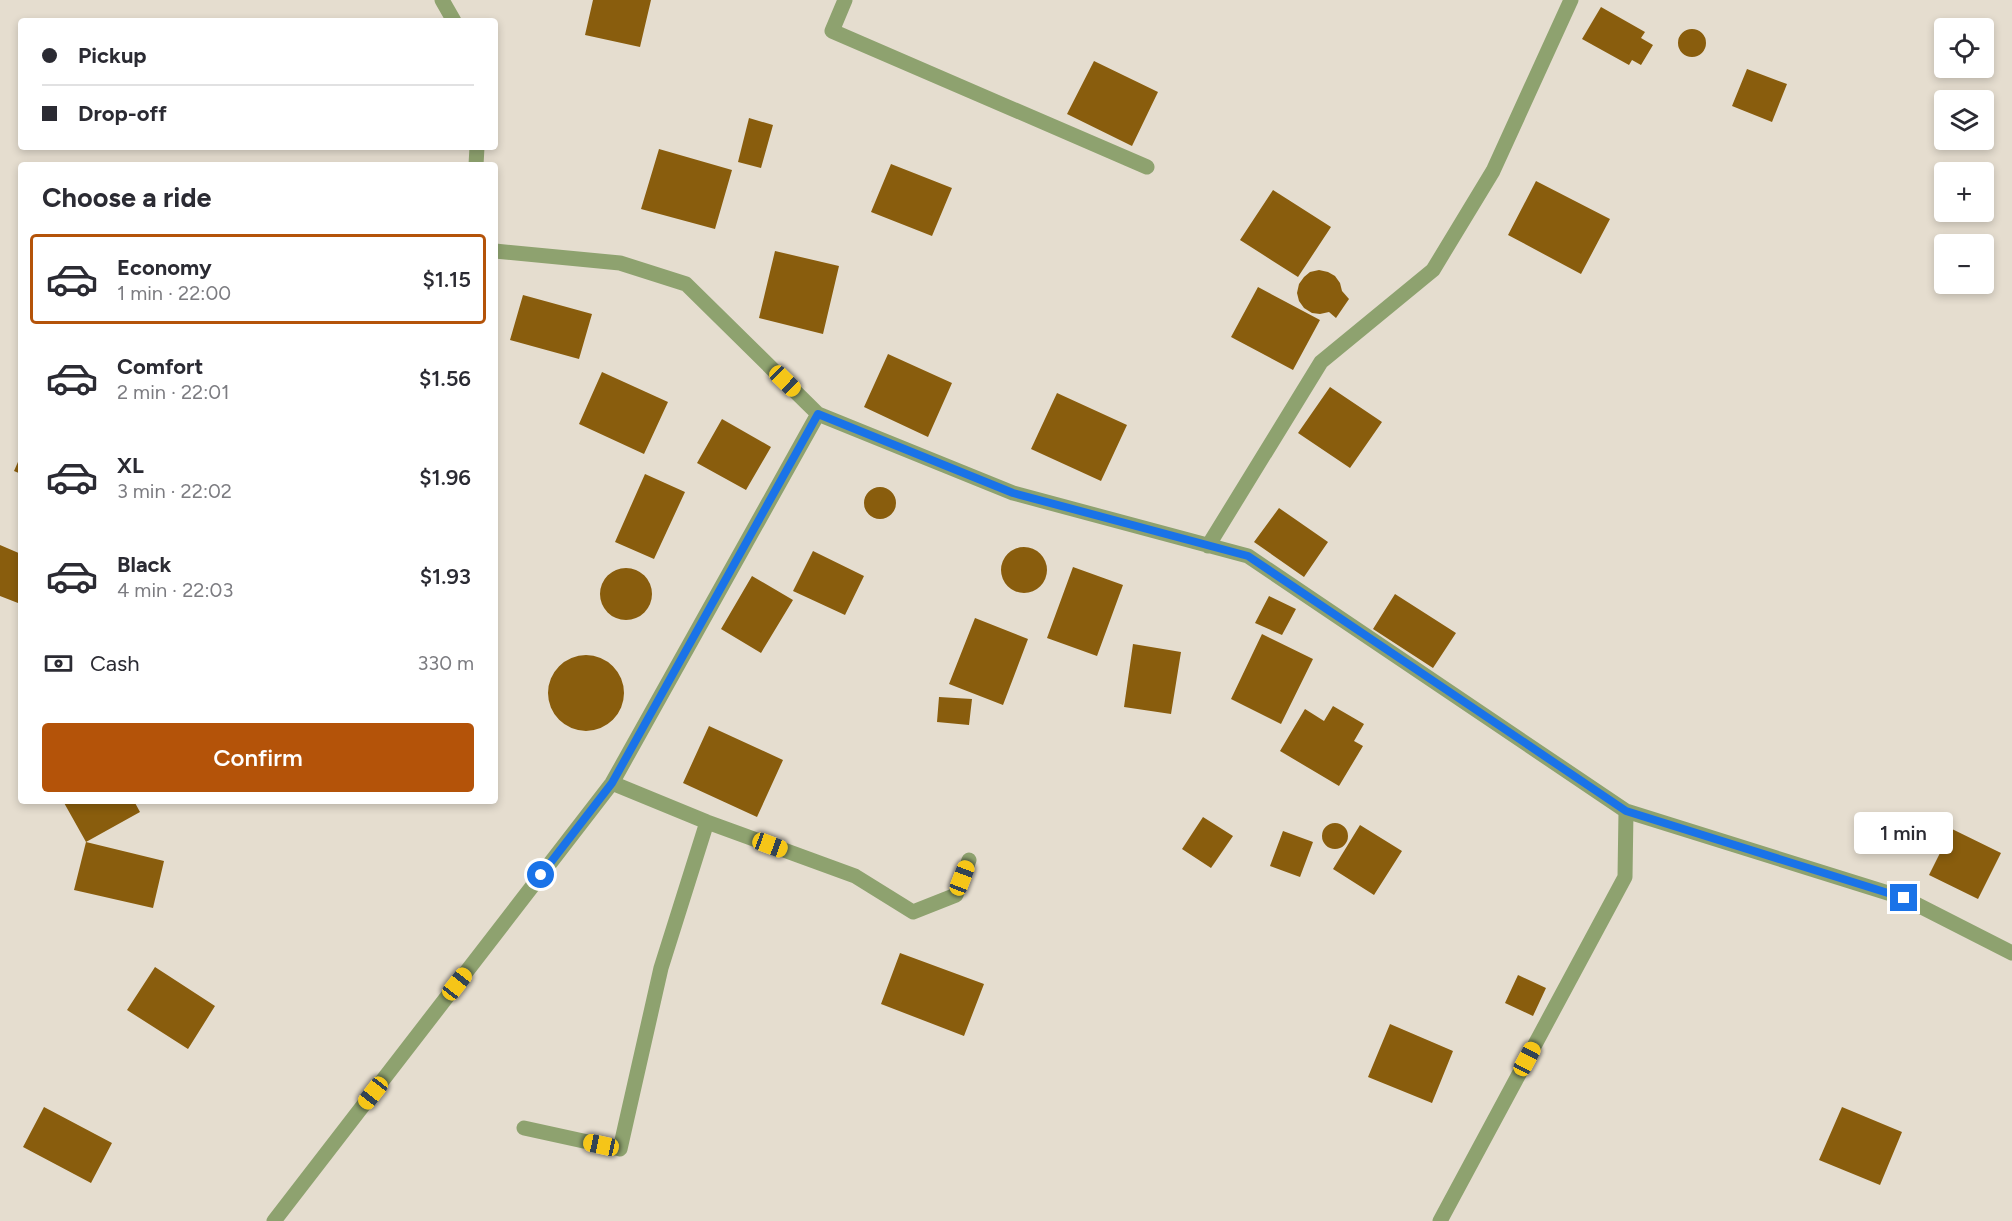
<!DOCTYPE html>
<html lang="en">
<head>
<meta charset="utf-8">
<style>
  body { margin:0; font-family:Figtree,sans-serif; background:#f2f2f3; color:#2b2b33; height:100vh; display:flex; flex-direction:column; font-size:22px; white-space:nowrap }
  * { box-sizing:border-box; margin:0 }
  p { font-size:20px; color:#7c7c81 }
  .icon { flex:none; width:33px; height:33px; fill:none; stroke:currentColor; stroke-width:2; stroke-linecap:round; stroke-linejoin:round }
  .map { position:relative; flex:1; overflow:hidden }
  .details { position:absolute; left:18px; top:162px; width:480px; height:642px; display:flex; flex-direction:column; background:#fff; border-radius:6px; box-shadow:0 3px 9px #0003 }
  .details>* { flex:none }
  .banner { position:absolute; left:18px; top:18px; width:480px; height:132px; border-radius:6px; box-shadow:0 3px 9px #0003; display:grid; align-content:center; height:132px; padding:0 24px; background:#fff }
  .tools { position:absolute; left:1934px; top:18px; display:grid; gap:12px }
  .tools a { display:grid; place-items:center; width:60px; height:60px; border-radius:6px; background:#fff; box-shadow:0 3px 9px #0003; font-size:30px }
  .end { position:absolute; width:27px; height:27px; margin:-14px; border:8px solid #1a73e8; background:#fff; box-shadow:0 0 0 3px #fff }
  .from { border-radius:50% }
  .bubble { position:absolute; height:42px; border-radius:6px; background:#fff; box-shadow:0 3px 9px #0003; font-size:20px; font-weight:600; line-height:42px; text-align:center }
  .car { position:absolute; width:18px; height:36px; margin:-18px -9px; border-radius:8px; box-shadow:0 0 4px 2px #0007; background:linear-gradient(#f5c518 24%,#345 0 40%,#f5c518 0 76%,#345 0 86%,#f5c518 0) }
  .banner b { display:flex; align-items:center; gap:21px; height:57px; font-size:22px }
  .banner b+b { border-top:2px solid #e1e1e2 }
  .banner i { width:15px; height:15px; background:#2b2b33 }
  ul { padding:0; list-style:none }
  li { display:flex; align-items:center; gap:18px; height:90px; margin:0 12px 9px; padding:0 12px; border:3px solid transparent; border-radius:6px }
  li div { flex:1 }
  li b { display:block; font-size:22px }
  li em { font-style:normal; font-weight:600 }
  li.on { border-color:#b45309 }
  li>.icon { width:54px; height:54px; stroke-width:1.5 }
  h2 { padding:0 24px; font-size:27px; line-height:72px }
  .pay { display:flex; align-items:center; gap:15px; height:66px; padding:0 24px; font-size:22px }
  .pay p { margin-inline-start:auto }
  .button { display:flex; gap:12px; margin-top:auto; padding:12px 24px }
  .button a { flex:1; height:69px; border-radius:6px; background:#b45309; color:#fff; font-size:24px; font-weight:600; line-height:69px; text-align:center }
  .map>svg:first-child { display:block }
  .building { fill:#895d0d }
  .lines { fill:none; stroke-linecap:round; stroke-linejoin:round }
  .minor { stroke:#8ea26f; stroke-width:15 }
  .route { stroke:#1a73e8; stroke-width:8 }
</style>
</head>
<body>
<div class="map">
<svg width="2012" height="1221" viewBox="0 0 2012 1221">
  <rect width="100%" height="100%" fill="#e5ddcf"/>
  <path class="building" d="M593,0H651L640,47L585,35Z
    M1601,7L1645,32L1641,38L1653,45L1641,65L1632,60L1629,65L1582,39Z
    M1678 43a14 14 0 1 1 28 0a14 14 0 1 1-28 0Z
    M1094,61L1158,92L1132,146L1067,114Z
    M1747,69L1787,84L1772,122L1732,106Z
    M749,118L773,125L761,168L738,162Z
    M659,149L732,170L715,229L641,209Z
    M891,164L952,188L932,236L871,212Z
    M1536,181L1610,219L1581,274L1508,235Z
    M1273,190L1331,227L1298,277L1240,240Z
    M775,251L839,266L823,334L759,318Z
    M1319,270L1328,272L1335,276L1340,283L1342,291L1349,299L1336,318L1329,312L1320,314L1312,313L1304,308L1299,301L1297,293L1299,284L1304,277L1310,272Z
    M1258,287L1320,320L1293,370L1231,337Z
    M523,295L592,314L579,359L510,340Z
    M888,354L952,383L928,437L864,407Z
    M602,372L668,402L644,454L579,424Z
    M1330,387L1382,422L1350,468L1298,433Z
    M1057,393L1127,425L1101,481L1031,449Z
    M722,419L771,447L746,490L697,463Z
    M21,455V474L14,471Z
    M645,474L685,492L654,559L615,542Z
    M864 503a16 16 0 1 1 32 0a16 16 0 1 1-32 0Z
    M1279,508L1328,542L1304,577L1254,542Z
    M0,545L21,554V595L18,603L0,596Z
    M1001 570a23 23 0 1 1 46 0a23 23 0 1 1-46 0Z
    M813,551L864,576L845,615L793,591Z
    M1073,567L1123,585L1097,656L1047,638Z
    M600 594a26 26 0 1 1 52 0a26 26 0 1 1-52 0Z
    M752,576L793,600L761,653L721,629Z
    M1395,594L1456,633L1433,668L1373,629Z
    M1269,596L1296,609L1282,635L1255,623Z
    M975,618L1028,639L1003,705L949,684Z
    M1262,634L1313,659L1281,724L1231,699Z
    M1133,644L1181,652L1171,714L1124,707Z
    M548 693a38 38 0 1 1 76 0a38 38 0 1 1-76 0Z
    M939,697L972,699L969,725L937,722Z
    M1333,706L1364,724L1354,741L1363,746L1339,786L1280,751L1305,709L1324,721Z
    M709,726L783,760L757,817L683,783Z
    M63,801H134L140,812L86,842Z
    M1203,817L1233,836L1211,868L1182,849Z
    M1322 836a13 13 0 1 1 26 0a13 13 0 1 1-26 0Z
    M1360,825L1402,851L1374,895L1333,869Z
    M1952,829L2001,853L1978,899L1929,875Z
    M1283,831L1313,842L1300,877L1270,866Z
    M86,842L164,861L153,908L74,890Z
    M900,953L984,984L964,1036L881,1004Z
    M155,967L215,1006L188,1049L127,1010Z
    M1518,975L1546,988L1533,1016L1505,1003Z
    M1390,1024L1453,1051L1432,1103L1368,1077Z
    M44,1107L112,1143L91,1183L23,1147Z
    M1842,1107L1902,1132L1880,1185L1819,1160Z"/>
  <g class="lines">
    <path class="minor" d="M442,0L454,21
      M845,0L832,31L1147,167
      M476,165L477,147
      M495,251L620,263L686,284L818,414L1013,493L1248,556L1626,811L1904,898L2012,953
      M1208,546L1321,362L1433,270L1493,171L1571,0
      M612,783L707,822L855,876L913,912L956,895L969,860
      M524,1128L620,1149L661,968L707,822
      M274,1221L612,783L818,414
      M1440,1221L1625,877L1626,811"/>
  </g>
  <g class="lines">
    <path class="route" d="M541,875L612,783L818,414L1013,493L1248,556L1626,811L1904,898"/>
  </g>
</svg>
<div class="tools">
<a><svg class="icon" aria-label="locate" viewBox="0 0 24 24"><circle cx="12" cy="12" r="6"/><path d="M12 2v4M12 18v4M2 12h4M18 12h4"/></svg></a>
<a><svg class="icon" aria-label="layers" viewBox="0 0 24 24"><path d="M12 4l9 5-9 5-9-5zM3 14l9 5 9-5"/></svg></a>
<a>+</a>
<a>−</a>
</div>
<i class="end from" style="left:541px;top:875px"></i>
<i class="end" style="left:1904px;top:898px"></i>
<div class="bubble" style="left:1854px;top:812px;width:99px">1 min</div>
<i class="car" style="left:785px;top:381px;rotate:134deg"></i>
<i class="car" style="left:770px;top:845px;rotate:110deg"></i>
<i class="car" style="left:962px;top:878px;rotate:21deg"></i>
<i class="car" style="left:457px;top:984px;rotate:38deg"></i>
<i class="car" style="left:1527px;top:1059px;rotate:28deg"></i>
<i class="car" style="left:373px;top:1093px;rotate:218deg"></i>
<i class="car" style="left:601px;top:1145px;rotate:282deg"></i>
<div class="banner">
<b><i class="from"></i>Pickup</b>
<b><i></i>Drop-off</b>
</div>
<section class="details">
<h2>Choose a ride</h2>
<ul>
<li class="on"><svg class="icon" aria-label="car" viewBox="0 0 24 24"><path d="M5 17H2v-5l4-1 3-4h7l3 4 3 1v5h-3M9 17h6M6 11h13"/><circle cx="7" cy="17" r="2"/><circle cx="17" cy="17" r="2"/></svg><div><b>Economy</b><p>1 min · 22:00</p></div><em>$1.15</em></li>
<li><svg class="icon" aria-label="car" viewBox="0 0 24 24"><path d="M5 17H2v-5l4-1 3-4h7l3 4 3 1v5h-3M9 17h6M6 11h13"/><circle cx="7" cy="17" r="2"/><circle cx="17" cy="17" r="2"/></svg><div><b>Comfort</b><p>2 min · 22:01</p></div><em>$1.56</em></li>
<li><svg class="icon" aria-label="car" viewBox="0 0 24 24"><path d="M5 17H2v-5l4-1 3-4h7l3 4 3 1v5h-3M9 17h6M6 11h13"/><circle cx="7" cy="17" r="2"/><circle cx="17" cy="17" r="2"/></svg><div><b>XL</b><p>3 min · 22:02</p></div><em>$1.96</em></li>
<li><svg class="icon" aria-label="car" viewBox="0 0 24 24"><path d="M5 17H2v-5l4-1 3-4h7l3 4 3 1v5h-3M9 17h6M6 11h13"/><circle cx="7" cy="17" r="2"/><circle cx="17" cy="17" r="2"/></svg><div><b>Black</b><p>4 min · 22:03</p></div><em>$1.93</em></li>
</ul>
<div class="pay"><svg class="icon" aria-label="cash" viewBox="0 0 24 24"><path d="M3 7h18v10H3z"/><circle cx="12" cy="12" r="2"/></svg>Cash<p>330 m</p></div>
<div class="button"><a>Confirm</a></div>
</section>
</div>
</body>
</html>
